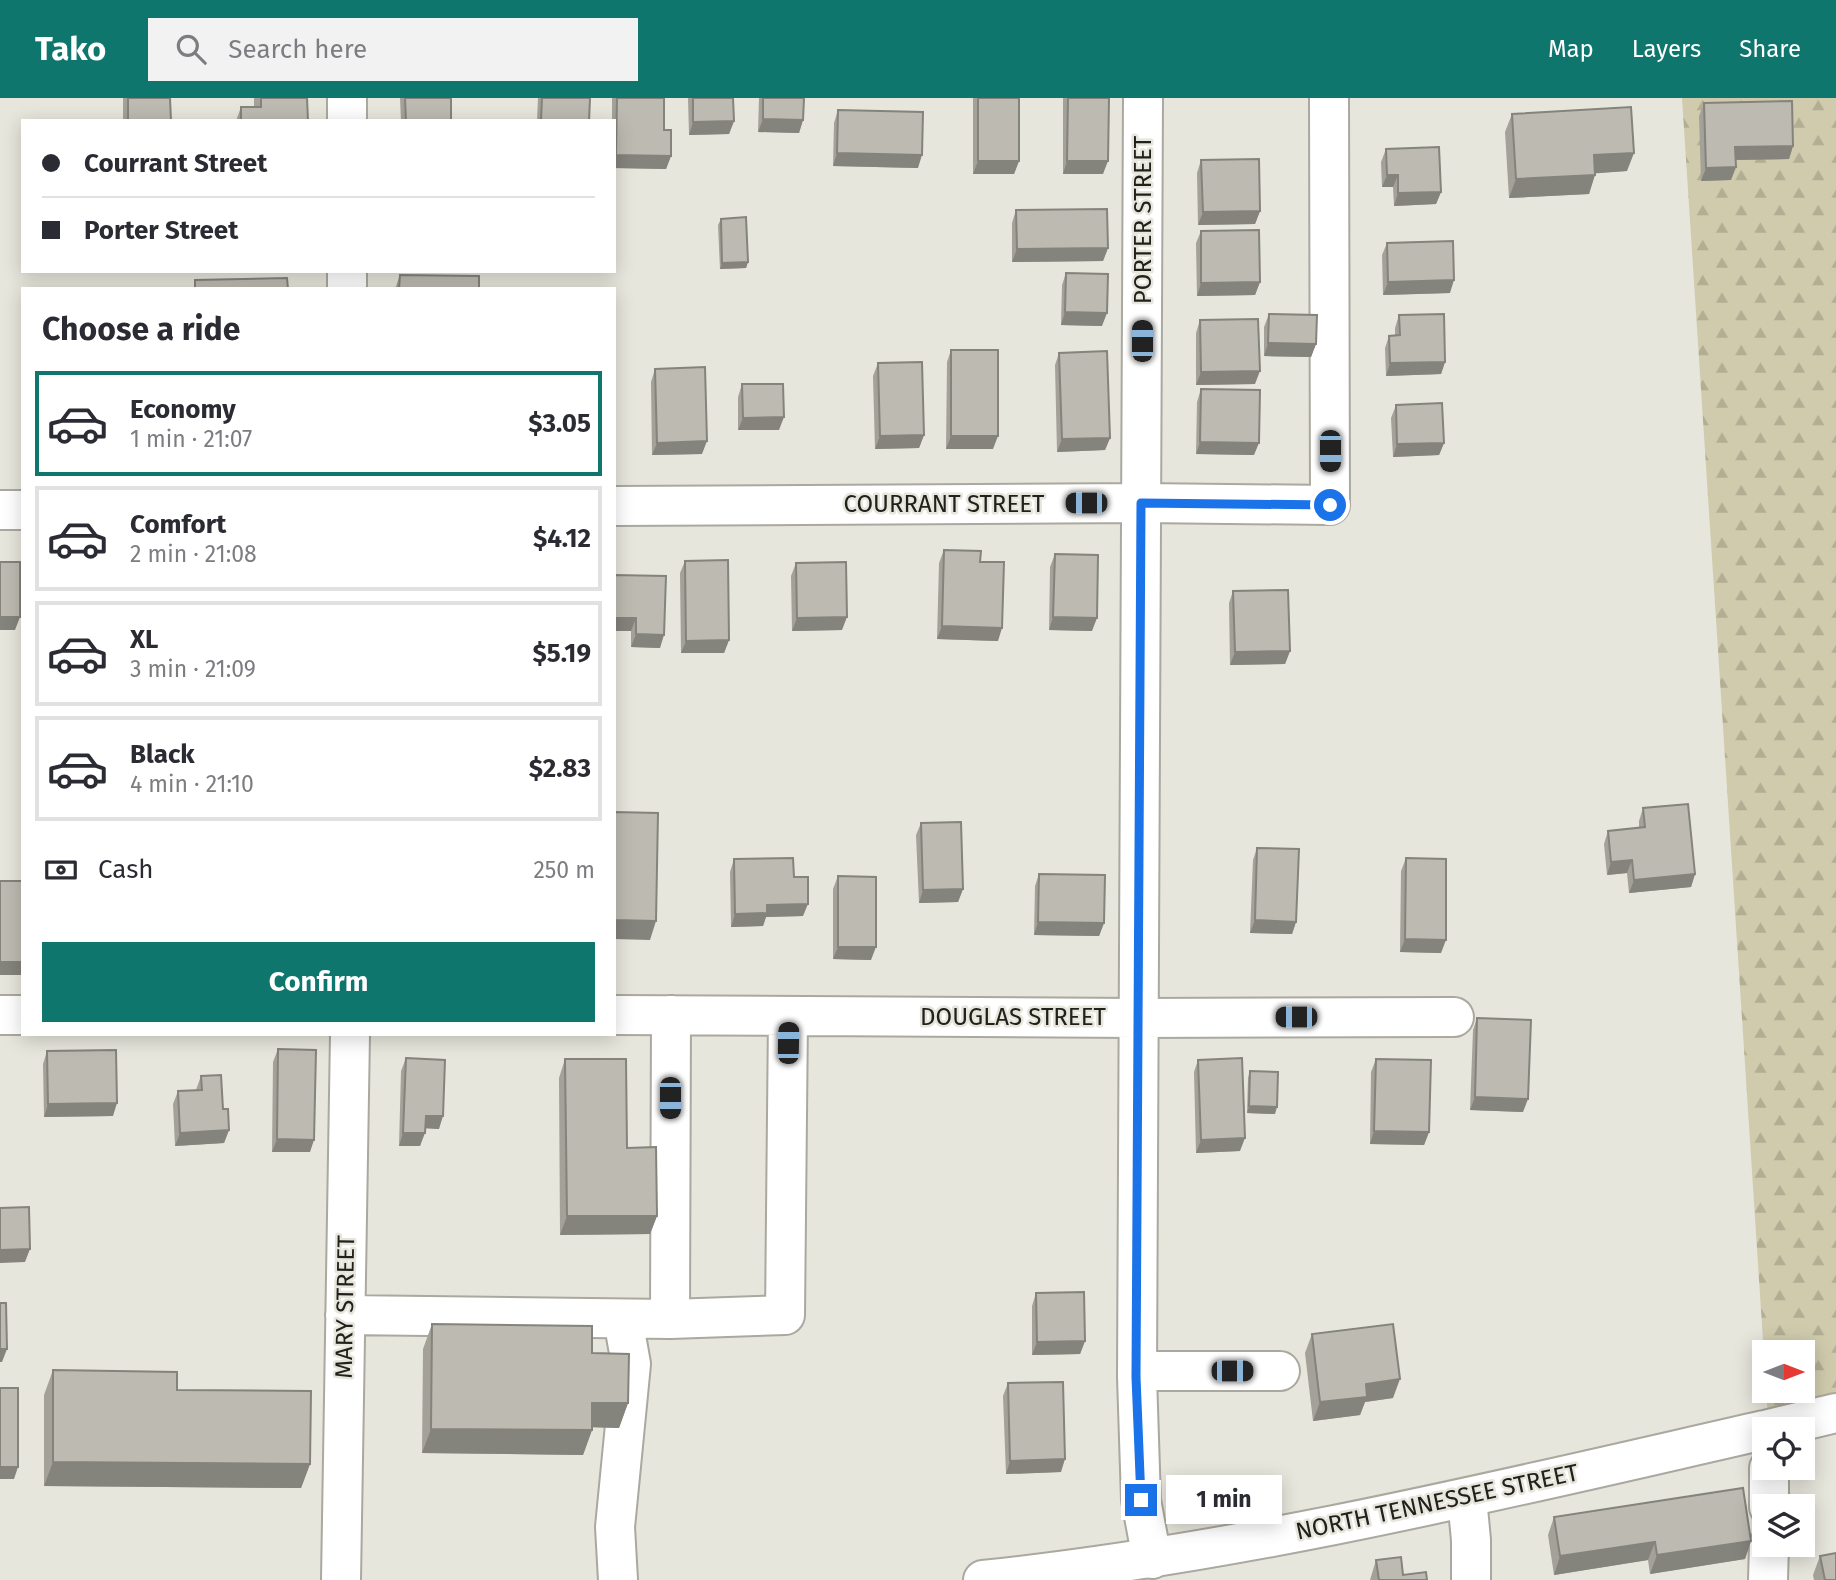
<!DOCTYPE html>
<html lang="en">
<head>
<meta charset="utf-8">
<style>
  body { margin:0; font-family:"Fira Sans",sans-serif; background:#f2f2f3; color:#2b2b33; height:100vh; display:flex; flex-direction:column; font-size:26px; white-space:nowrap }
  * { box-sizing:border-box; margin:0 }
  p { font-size:23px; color:#7c7c81 }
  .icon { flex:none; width:38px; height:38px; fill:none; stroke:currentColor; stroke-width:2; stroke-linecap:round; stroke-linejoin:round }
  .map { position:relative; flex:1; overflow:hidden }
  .sheet { position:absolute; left:21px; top:189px; width:595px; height:749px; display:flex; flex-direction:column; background:#fff; border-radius:0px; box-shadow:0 4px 18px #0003 }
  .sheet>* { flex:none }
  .hud { position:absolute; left:21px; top:21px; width:595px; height:154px; border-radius:0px; box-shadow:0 4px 18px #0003; display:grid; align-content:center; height:154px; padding:0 21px; background:#fff }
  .needle { width:46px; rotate:90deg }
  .buttons { position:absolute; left:1752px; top:1242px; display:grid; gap:14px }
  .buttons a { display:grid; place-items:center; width:63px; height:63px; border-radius:0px; background:#fff; box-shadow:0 4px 18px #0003; font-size:35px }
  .end { position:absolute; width:32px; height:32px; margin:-16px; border:9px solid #1a73e8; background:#fff; box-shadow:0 0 0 4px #fff }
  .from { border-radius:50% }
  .bubble { position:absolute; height:49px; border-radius:0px; background:#fff; box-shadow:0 4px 18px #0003; font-size:23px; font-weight:700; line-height:49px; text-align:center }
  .car { position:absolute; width:21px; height:42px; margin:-21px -10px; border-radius:9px; box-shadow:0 0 5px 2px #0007; background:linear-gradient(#222 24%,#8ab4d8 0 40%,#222 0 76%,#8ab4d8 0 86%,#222 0) }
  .hud b { display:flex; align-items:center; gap:24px; height:66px; font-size:26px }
  .hud b+b { border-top:2px solid #e1e1e2 }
  .hud i { width:18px; height:18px; background:#2b2b33 }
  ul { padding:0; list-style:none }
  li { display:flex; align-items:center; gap:21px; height:105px; margin:0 14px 10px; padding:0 7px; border:4px solid #e1e1e2; border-radius:0px }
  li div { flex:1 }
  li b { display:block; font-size:26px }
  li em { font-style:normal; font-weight:700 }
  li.current { border-color:#0f766e }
  li>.icon { width:63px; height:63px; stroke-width:1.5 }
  h2 { padding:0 21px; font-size:32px; line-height:84px }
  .pay { display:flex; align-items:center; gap:18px; height:77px; padding:0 21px; font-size:26px }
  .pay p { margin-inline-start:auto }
  .action { display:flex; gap:14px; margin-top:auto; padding:14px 21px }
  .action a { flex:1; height:80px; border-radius:0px; background:#0f766e; color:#fff; font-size:28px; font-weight:700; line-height:80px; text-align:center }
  header { display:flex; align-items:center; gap:42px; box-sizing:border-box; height:98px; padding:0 35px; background:#0f766e; color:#fff }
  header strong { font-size:33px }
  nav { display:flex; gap:38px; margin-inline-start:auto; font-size:24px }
  .search { width:490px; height:63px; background:#f2f2f3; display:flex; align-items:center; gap:18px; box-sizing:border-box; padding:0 24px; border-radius:0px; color:#7c7c81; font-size:26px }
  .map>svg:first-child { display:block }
  .forest { fill:url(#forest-firs) }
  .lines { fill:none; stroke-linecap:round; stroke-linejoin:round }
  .minor-casing { stroke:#aaa89f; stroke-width:42 }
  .major-casing { stroke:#aaa89f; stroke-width:42 }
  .minor { stroke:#fff; stroke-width:38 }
  .major { stroke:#fff; stroke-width:38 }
  .wall { fill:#a3a198 }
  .shaded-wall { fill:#84837c }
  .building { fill:#bdbbb1; stroke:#84837c; stroke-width:2 }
  .route { stroke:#1a73e8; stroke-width:9 }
  .labels { text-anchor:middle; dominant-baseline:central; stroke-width:5; stroke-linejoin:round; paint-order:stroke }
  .street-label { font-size:24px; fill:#21201c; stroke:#e7e6dc }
</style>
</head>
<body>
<header>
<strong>Tako</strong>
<div class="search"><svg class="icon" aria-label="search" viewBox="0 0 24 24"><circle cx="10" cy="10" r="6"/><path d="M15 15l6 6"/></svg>Search here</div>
<nav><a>Map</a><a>Layers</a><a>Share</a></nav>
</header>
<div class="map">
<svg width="1836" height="1482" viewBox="0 0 1836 1482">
  <defs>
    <pattern id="forest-firs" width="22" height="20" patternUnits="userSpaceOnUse" patternTransform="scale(1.75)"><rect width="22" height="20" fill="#d0cbad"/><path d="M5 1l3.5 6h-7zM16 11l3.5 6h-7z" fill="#b2ae94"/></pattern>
  </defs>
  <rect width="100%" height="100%" fill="#e7e6dc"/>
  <path class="forest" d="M1682,0H1836V1315L1769,1331L1766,1293H1802V1255H1764V1258Z"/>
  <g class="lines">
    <defs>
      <path id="minor" d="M347,0V23
        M1143,0L1137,1279L1141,1402L1152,1461
        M347,173V191
        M614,408L1141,405L1330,407L1329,0
        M0,412H23
        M0,917H23
        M614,917L1138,920L1454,919
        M345,1217L670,1221L785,1217L788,918
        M670,1221L671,917
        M1137,1273H1280
        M1467,1400L1471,1442V1482
        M1769,1409V1370
        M341,1482L350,936
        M618,1482L615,1429L631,1266L623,1221
        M1768,1482L1769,1447"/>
      <path id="major" d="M1765,1332L1836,1315
        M983,1482C1248,1454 1505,1391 1764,1332"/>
    </defs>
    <use href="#minor" class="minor-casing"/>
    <use href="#major" class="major-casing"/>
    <use href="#minor" class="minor"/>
    <use href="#major" class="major"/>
  </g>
  <path class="wall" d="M123,0H170L171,23H123Z
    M254,0H307L308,23L254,9Z
    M400,0H451V23H401Z
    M538,0H590L589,23H537Z
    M612,0H664V32L671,58L666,71L614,70V23H612Z
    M688,0H733L734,23L729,36L689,37Z
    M759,0H804L803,22L799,35L758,34Z
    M973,0H1019V63L1014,76H973Z
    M1063,0H1109L1103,76H1063Z
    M1704,5L1793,48L1789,61L1736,62V69L1731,82L1701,83L1699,18Z
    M241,9V23H236Z
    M838,12L918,70L833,68L834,25Z
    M1512,16L1627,73L1595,75L1589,96L1509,100L1505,34Z
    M1386,51L1441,94L1436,106L1394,108L1393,89H1382L1381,64Z
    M1201,62L1260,113L1255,126L1198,127L1197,75Z
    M1016,112L1108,150L1103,163L1012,164V125Z
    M721,121L748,164L746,170L720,171L718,127Z
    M1201,133L1260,184L1255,197L1197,198L1196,145Z
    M1387,145L1450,195L1383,197L1382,157Z
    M1066,175L1102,228L1061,227L1062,187Z
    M400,177L479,191H395Z
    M1269,216L1316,246L1311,259L1264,258V229Z
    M1399,217L1445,264L1441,276L1386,278L1385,250L1389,238L1395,237V230Z
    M1200,222L1255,286L1196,287V235Z
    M951,252L993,351H946L947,264Z
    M1059,255L1110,340L1105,352L1057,354L1055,267Z
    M878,265L924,337L919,350L875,351L873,278Z
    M655,271L702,356L652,357L651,284Z
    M742,286L779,332H738V299Z
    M1201,291L1254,357L1196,356L1197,304Z
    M1396,307L1444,345L1439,357L1393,359L1391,320Z
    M944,452L980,464L998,543L937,541L939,465Z
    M1055,456L1092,533L1049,532L1050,469Z
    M685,463L729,542L724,555H681L680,475Z
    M796,465L842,532L792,533L791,478Z
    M666,478L660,550L631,549V533H614Z
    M1233,493L1290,553L1285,566L1230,567L1229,505Z
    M1643,710L1695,776L1691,789L1629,795L1627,775L1607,777L1604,746L1608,733L1639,730V723Z
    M921,725L963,791L958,804L919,805L916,737Z
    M1257,750L1296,824L1292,836L1250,835L1253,762Z
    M1406,760L1441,855L1400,854L1401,773Z
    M734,761L794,779L803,818L766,819L763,828L731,829L730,774Z
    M1039,776L1104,825L1099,838L1034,837L1035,788Z
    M838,778L871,862L833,861V791Z
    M1477,920L1523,1014L1470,1012L1473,932Z
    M278,951L310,1054H272L273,964Z
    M47,953L113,1018L44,1019L43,966Z
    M406,960L439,1031L425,1030L420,1048H399L401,973Z
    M565,961L627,1050L657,1118L650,1136L560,1137L559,980Z
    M1376,961L1429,1034L1424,1047L1370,1046L1371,974Z
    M1198,962L1240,1053L1196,1055L1194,974Z
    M1250,973L1275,1016L1247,1015L1248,980Z
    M201,978L223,1011L229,1032L224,1045L175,1048L173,1006L178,993L196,992Z
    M1036,1195L1085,1243L1080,1256L1032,1257V1208Z
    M432,1226L592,1255L628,1305L619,1330L592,1329V1332L583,1357L422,1355L423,1251Z
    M1312,1236L1393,1300L1365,1304L1360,1317L1313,1323L1305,1255Z
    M53,1272L177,1292L310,1366L301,1390L44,1388V1297Z
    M1008,1285L1061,1374L1006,1376L1003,1298Z
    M1554,1419L1751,1443L1745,1461L1650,1476L1648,1462L1554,1477L1548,1437Z
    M1820,1458L1836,1482H1814L1813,1477Z
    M1376,1462L1403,1477L1427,1482H1370Z"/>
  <path class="shaded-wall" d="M763,21L803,22L799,35L758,34Z
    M734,23L729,36L689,37L693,24Z
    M1793,48L1789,61L1731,62L1735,49Z
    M837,55L922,57L918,70L833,68Z
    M1634,55L1627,73L1587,76L1594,57Z
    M616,57L671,58L666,71L614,70V62Z
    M978,63H1019L1014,76H973Z
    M1067,63H1108L1103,76H1063Z
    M1736,69L1731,82L1701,83L1706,70Z
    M1387,77H1398L1393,89H1382Z
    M1595,77L1589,96L1509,100L1516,81Z
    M1441,94L1436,106L1394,108L1398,95Z
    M1260,113L1255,126L1198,127L1203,114Z
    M1108,150L1103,163L1012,164L1017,151Z
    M748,164L746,170L720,171L722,165Z
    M1454,182L1450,195L1383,197L1388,184Z
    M1260,184L1255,197L1197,198L1201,185Z
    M1065,214L1107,215L1102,228L1061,227Z
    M1268,245L1316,246L1311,259L1264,258Z
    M1445,264L1441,276L1386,278L1390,265Z
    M1260,273L1255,286L1196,287L1201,274Z
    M784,319L779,332H738L743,320Z
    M924,337L919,350L875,351L880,338Z
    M951,338H998L993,351H946Z
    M1110,340L1105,352L1057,354L1062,341Z
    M707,343L702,356L652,357L657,345Z
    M1200,344L1259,345L1254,357L1196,356Z
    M1444,345L1439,357L1393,359L1397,346Z
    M0,519H20L15,532H0Z
    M847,519L842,532L792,533L797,520Z
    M1053,519L1097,520L1092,533L1049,532Z
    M614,520H636L631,533H614Z
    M942,528L1002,530L998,543L937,541Z
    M636,536L664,537L660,550L631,549Z
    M729,542L724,555H681L686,543Z
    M1290,553L1285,566L1230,567L1235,554Z
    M1632,762L1627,775L1607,777L1611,764Z
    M1695,776L1691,789L1629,795L1634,782Z
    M963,791L958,804L919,805L923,792Z
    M808,806L803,818L766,819L763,828L731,829L735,816L767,807Z
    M614,822L656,823L650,842L614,841Z
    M1255,822L1296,824L1292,836L1250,835Z
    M1038,824L1104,825L1099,838L1034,837Z
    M1405,841L1446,842L1441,855L1400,854Z
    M838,849H876L871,862L833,861Z
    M0,864H23V877H0Z
    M1475,999L1528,1001L1523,1014L1470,1012Z
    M117,1005L113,1018L44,1019L48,1006Z
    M1249,1008L1277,1009L1275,1016L1247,1015Z
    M426,1018H443L439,1031L421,1030Z
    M229,1032L224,1045L175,1048L180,1035Z
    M1374,1033L1429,1034L1424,1047L1370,1046Z
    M403,1035H425L420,1048H399Z
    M1245,1040L1240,1053L1196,1055L1201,1042Z
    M277,1041L314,1042L310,1054H272Z
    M567,1118H657L650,1136L560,1137Z
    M30,1151L25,1164L0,1165V1152Z
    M1085,1243L1080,1256L1032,1257L1037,1244Z
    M0,1251H7L2,1264H0Z
    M1400,1281L1393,1300L1365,1304L1360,1317L1313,1323L1320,1304L1366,1286Z
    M592,1305H628L619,1330L583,1329Z
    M431,1331L592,1332L583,1357L422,1355Z
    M1065,1361L1061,1374L1006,1376L1010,1363Z
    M53,1364L310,1366L301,1390L44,1388Z
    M0,1369H18L14,1381H0Z
    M1751,1443L1745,1461L1650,1476L1657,1457Z
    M1655,1444L1648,1462L1554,1477L1560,1458Z"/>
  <path class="building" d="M128,0H170L171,23H128Z
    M261,0H307L308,23H241V9H261Z
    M405,0H451V23H406Z
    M542,0H590L589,23H541Z
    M617,0H664V32H671V58L616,57Z
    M693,0H733L734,23L693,24Z
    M763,0H804L803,22L763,21Z
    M978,0H1019V63H978Z
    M1068,0H1109L1108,63H1067Z
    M1792,3L1793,48L1735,49L1736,69L1706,70L1704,5Z
    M1631,9L1634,55L1594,57L1595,77L1516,81L1512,16Z
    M838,12L923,14L922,57L837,55Z
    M1439,49L1441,94L1398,95V77H1387L1386,51Z
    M1259,61L1260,113L1203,114L1201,62Z
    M1107,111L1108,150L1017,151L1016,112Z
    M746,119L748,164L722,165L721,121Z
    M1259,132L1260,184L1201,185V133Z
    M1453,143L1454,182L1388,184L1387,145Z
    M1066,175L1108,176L1107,215L1065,214Z
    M400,177L479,178V191H399Z
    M287,180L288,191H195V182Z
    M1269,216L1317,217L1316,246L1268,245Z
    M1444,216L1445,264L1390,265L1389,238L1400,237L1399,217Z
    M1258,221L1260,273L1201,274L1200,222Z
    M951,252H998V338H951Z
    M1107,253L1110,340L1062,341L1059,255Z
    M922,264L924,337L880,338L878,265Z
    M705,269L707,343L657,345L655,271Z
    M742,286H783L784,319L743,320Z
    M1201,291L1260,292L1259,345L1200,344Z
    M1442,305L1444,345L1397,346L1396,307Z
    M944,452L981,453L980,464H1004L1002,530L942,528Z
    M1055,456L1098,457L1097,520L1053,519Z
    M728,462L729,542L686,543L685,463Z
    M0,464H20V519H0Z
    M846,464L847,519L797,520L796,465Z
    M614,477L666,478L664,537L636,536V520H614Z
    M1288,492L1290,553L1235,554L1233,493Z
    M1688,706L1695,776L1634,782L1632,762L1611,764L1608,733L1645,729L1643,710Z
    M614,714L658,715L656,823L614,822Z
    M961,724L963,791L923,792L921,725Z
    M1257,750L1299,751L1296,824L1255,822Z
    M793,760L794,779H808V806L767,807V815L735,816L734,761Z
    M1406,760L1446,761V842L1405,841Z
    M1039,776L1105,777L1104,825L1038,824Z
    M838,778L876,779V849H838Z
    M0,783H23V864H0Z
    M1477,920L1531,922L1528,1001L1475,999Z
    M278,951L316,952L314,1042L277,1041Z
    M116,952L117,1005L48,1006L47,953Z
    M406,960L445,962L443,1018H426L425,1035H403Z
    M1242,960L1245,1040L1201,1042L1198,962Z
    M565,961H626L627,1050L656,1049L657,1118H567Z
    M1376,961L1431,962L1429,1034L1374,1033Z
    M1250,973L1278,974L1277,1009L1249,1008Z
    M221,977L223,1011H228L229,1032L180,1035L178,993L202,992L201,978Z
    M29,1109L30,1151L0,1152V1110Z
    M1084,1194L1085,1243L1037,1244L1036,1195Z
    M0,1205H6L7,1251H0Z
    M432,1226L592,1228V1255L629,1256L628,1305H592V1332L431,1331Z
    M1393,1226L1400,1281L1366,1286L1367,1299L1320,1304L1312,1236Z
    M53,1272L177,1274V1292L311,1293L310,1366L53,1364Z
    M1063,1284L1065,1361L1010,1363L1008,1285Z
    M0,1290H18V1369H0Z
    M1743,1390L1751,1443L1657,1457L1655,1444L1560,1458L1554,1419Z
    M1836,1455V1482H1825L1820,1458Z
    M1401,1459L1403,1477L1426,1474L1427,1482H1379L1376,1462Z"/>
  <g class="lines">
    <path class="route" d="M1141,1402L1136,1279L1141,405L1330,407"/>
  </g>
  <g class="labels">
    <g class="street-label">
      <text transform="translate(1143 122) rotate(-90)">PORTER STREET</text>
      <text x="944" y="406">COURRANT STREET</text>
      <text x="1013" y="919">DOUGLAS STREET</text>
      <text transform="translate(345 1209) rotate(-89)">MARY STREET</text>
      <text transform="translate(1437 1404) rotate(-12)">NORTH TENNESSEE STREET</text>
    </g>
  </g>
</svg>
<div class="buttons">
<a><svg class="needle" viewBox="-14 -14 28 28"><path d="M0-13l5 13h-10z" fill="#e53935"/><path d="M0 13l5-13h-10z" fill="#7c7c81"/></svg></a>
<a><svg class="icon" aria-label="locate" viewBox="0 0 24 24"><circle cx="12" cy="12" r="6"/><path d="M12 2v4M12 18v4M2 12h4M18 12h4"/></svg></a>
<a><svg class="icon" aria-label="layers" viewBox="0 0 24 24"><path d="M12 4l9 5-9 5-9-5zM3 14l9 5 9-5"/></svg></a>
</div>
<i class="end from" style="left:1330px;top:407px"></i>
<i class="end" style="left:1141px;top:1402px"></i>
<div class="bubble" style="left:1166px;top:1377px;width:116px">1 min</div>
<i class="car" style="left:1142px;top:243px;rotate:0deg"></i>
<i class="car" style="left:1330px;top:353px;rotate:180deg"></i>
<i class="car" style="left:1086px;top:405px;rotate:270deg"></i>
<i class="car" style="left:1296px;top:919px;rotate:270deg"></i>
<i class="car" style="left:788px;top:945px;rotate:1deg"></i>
<i class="car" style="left:670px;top:1000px;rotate:180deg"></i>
<i class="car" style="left:1232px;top:1273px;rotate:90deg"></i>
<div class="hud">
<b><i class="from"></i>Courrant Street</b>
<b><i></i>Porter Street</b>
</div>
<section class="sheet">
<h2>Choose a ride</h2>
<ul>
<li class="current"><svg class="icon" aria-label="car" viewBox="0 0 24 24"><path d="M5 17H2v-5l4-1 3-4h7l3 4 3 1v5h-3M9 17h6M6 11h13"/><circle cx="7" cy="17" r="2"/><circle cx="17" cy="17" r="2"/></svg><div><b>Economy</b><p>1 min · 21:07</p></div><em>$3.05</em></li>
<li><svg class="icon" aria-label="car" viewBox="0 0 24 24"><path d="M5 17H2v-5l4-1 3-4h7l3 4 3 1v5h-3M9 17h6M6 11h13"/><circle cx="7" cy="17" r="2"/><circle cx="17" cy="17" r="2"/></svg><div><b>Comfort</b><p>2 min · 21:08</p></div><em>$4.12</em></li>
<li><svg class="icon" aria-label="car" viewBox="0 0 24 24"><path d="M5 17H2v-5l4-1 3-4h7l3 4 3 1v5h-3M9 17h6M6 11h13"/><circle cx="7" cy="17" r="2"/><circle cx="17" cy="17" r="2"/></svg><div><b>XL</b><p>3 min · 21:09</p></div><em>$5.19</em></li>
<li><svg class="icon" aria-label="car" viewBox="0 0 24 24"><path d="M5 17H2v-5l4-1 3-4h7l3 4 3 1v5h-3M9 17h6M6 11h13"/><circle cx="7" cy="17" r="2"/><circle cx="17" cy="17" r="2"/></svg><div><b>Black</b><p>4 min · 21:10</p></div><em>$2.83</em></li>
</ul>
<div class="pay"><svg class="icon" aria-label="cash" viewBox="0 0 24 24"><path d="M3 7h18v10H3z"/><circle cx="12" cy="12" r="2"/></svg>Cash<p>250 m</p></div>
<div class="action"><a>Confirm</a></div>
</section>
</div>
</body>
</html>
